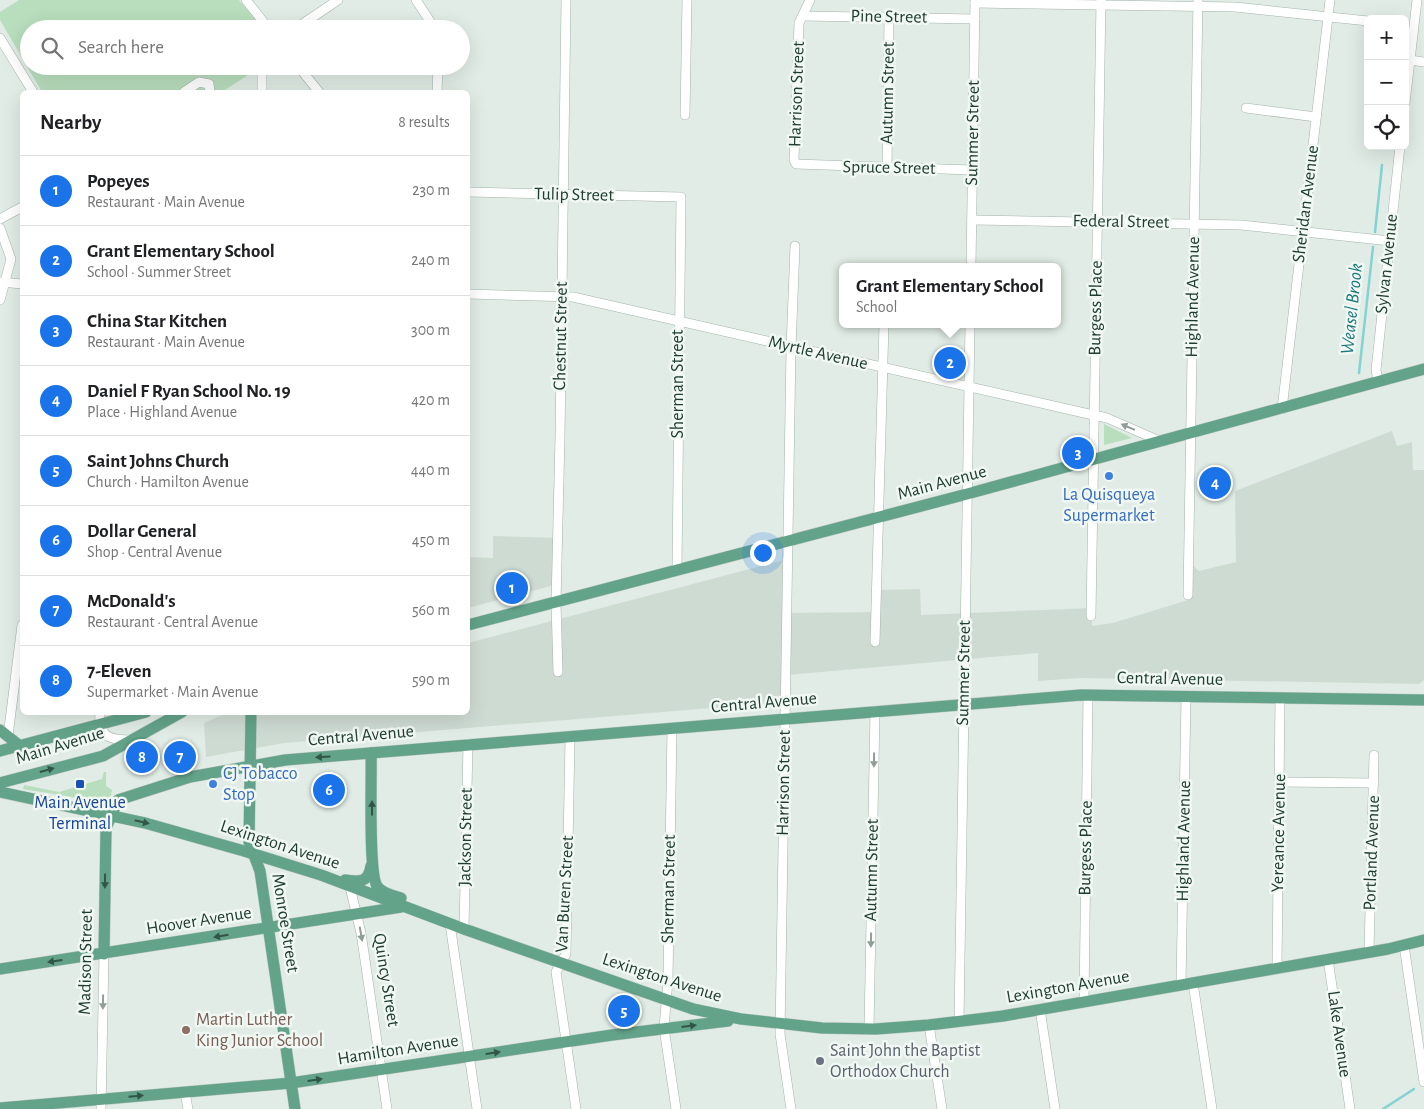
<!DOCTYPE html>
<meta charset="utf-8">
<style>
:root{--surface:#fff;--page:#f2f2f2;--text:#202124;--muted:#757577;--line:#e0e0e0;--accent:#1a73e8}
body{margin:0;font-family:"Alegreya Sans",sans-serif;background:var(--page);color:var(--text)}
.controls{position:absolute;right:15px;top:15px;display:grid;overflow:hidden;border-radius:8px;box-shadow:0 5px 20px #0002}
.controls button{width:45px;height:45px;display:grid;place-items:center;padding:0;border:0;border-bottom:1px solid var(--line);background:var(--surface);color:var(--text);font:25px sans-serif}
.you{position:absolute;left:762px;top:552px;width:18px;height:18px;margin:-12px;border:4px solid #fff;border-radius:50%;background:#1a73e8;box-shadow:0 0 0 8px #1a73e833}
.badge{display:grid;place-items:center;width:32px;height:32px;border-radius:50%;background:var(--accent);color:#fff;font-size:16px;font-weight:700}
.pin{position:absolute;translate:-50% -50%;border:2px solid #fff;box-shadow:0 1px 5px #0006}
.popup{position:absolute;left:839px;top:263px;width:222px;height:65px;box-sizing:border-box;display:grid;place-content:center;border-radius:8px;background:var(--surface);filter:drop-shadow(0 1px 4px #0005);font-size:16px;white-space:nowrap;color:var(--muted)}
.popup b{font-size:19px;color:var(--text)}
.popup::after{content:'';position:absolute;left:50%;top:100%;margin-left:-10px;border:10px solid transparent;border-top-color:var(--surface)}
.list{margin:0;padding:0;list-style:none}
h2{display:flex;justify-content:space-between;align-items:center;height:65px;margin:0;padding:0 20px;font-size:21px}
h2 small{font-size:16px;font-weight:400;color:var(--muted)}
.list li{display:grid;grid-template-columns:32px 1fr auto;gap:15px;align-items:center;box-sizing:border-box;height:70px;padding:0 20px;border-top:1px solid var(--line)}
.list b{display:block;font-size:19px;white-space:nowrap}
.list p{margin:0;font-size:16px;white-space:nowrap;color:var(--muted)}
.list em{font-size:16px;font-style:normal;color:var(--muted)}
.icon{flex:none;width:28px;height:28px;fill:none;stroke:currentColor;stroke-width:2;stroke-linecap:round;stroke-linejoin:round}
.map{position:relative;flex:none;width:1424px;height:1109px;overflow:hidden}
.search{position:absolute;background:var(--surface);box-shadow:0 5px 20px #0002;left:20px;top:20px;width:450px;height:55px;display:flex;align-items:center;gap:12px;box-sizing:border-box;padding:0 18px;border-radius:28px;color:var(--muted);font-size:19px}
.panel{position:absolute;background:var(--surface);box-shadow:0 5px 20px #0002;left:20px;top:90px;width:450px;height:625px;border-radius:8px}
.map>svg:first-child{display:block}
</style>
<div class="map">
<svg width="1424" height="1109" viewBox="0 0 1424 1109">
<rect width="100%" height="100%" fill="#e0ece5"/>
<g fill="#cedbd3">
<path d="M1392 431 1397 446 1412 442 1413 470H1424V680L1419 684 1080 678 1038 681V653L787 675 786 702 284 743 206 757 204 723 229 712H468V643L788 559 787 613 875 612 876 590 920 589 921 615 1092 608V626L1113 623 1188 600 1189 562 1199 571 1236 562 1235 491Z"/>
<path d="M493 536 559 538 558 584 468 608V557L493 558Z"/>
</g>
<g fill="#b8debd">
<path d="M19 0H239L256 21V29H29V66L260 67 222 92H42L0 20V12Z"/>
<path d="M1104 424 1132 438 1104 445Z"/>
<path d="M104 772H106V786L112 790 109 803 23 789 24 785 59 792 102 779Z"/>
</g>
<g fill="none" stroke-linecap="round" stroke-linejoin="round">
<g stroke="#85d2d3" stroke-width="2.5">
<path d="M1375 232 1382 165"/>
<path d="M1359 373 1373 247"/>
<path d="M1383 1109 1414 1089"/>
</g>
<g stroke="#a3b4ab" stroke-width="10">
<g id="minor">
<path d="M246 0 269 29"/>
<path d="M416 0 435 29"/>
<path d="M810 0 799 23 794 160 796 164 972 170"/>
<path d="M975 3 1235 7 1368 21"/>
<path d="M803 16 975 19"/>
<path d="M295 29 338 0"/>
<path d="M0 38 33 92"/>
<path d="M1410 60 1424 62"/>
<path d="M298 66 319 92"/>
<path d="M184 92 199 82 209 84 210 92"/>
<path d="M262 92V66"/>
<path d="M437 92 438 66"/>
<path d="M1405 103 1417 0"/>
<path d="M1246 108 1316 117"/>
<path d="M685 115 687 0"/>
<path d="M887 168 889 18"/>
<path d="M468 192 681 197 677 571"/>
<path d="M0 219 22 207"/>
<path d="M972 220 1241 225 1390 241"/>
<path d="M0 228 11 259 0 300"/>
<path d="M971 267 975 0"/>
<path d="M0 282 22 284"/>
<path d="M468 294 573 297 1080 412 1107 418 1162 442"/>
<path d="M1378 381 1376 370 1400 146"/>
<path d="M1282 409 1330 0"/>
<path d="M1188 595 1198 0"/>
<path d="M1091 616 1101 0"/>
<path d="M875 642 884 324"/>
<path d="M558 672 556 603 560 437 566 0"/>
<path d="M100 712C98 737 109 740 131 740"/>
<path d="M672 728 668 980 664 1028 676 1109"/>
<path d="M8 736 22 625"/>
<path d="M570 737 566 954 556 972 576 1109"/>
<path d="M1279 782 1374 783"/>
<path d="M350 887 361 933 387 1109"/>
<path d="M450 924 477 1109"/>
<path d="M464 929 468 744"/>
<path d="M1404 945 1424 1082"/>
<path d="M1369 951 1374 755"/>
<path d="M1328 959 1350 1109"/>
<path d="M1277 968 1280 698"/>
<path d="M1193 983 1212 1109"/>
<path d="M1181 985 1186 696"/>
<path d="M1084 1002 1088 695"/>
<path d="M1040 1009 1055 1109"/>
<path d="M959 1022 970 324"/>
<path d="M929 1025 942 1109"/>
<path d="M869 1029 875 711"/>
<path d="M185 1092 188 1109"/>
<path d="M101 1109 104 954"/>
<path d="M791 1109 780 1034 791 348 795 246"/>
</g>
</g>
<g stroke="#c1c9c5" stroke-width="12">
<g id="major">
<path d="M468 625 967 494 1424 369"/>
<path d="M251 712 249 842 260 871 295 1109"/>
<path d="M0 730 20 746"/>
<path d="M0 751 146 712"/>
<path d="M371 753C372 776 368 872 377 886 381 893 394 896 401 898"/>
<path d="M0 783 103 756 182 712"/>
<path d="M0 792 145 823 244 851 321 875 464 929 693 1009 741 1019 822 1028 876 1029 929 1025 1003 1016 1388 949 1424 940"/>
<path d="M345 880C360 882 368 883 371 866"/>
<path d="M104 954 106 828 118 800 190 777 285 760 1081 695 1424 700"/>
<path d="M0 969 401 907"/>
<path d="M0 1108 291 1083 612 1035 728 1021"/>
</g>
</g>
<use href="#minor" stroke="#fff" stroke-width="9"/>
<use href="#major" stroke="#63a389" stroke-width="11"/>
</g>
<defs><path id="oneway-solid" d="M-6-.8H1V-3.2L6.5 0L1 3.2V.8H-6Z" transform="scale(1.25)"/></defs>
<g fill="#909e98">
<use href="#oneway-solid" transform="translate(1128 427) rotate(-157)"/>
<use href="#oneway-solid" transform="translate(874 760) rotate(91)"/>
<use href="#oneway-solid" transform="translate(361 934) rotate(80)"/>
<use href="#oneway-solid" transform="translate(871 940) rotate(91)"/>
<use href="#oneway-solid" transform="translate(103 1002) rotate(91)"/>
</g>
<g fill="#315647">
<use href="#oneway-solid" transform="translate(323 757) rotate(176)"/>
<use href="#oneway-solid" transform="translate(47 770) rotate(-15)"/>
<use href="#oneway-solid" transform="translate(372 808) rotate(-90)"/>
<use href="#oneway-solid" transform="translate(142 822) rotate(13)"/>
<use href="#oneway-solid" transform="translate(105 881) rotate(91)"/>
<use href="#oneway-solid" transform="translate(221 936) rotate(171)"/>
<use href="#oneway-solid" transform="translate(55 961) rotate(172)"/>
<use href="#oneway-solid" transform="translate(689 1026) rotate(-7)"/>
<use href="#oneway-solid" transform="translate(493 1053) rotate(-8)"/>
<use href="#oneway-solid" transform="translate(315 1080) rotate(-8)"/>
<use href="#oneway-solid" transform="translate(136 1096) rotate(-5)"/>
</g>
<g fill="#3f7fe0" stroke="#f1f8f3" stroke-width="2">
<circle cx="1109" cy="476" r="5"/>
<circle cx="213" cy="784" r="5"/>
</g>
<rect fill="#1a4fb4" stroke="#f1f8f3" stroke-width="2" x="75" y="779" width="10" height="10" rx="2.5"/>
<circle fill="#8d6e63" stroke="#f1f8f3" stroke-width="2" cx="186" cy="1030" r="5"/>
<circle fill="#6b7280" stroke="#f1f8f3" stroke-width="2" cx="820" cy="1061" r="5"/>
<g text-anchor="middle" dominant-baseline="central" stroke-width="5" stroke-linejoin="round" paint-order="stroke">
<g font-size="18" fill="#203d31" stroke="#f1f8f3">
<text transform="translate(889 17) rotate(1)">Pine Street</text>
<text transform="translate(888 93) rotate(-89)">Autumn Street</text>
<text transform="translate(797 94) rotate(-88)">Harrison Street</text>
<text transform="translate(973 133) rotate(-89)">Summer Street</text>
<text transform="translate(889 168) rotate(1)">Spruce Street</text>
<text transform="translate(574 195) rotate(1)">Tulip Street</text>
<text transform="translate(1306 204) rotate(-83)">Sheridan Avenue</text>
<text transform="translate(1121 222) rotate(1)">Federal Street</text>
<text transform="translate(1387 264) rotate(-84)">Sylvan Avenue</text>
<text transform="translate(1193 297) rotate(-89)">Highland Avenue</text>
<text transform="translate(1096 308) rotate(-89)">Burgess Place</text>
<text transform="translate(561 336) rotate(-89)">Chestnut Street</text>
<text transform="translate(818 353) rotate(13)">Myrtle Avenue</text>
<text transform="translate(678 384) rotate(-90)">Sherman Street</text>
<text transform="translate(942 483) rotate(-15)">Main Avenue</text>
<text transform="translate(964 673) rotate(-89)">Summer Street</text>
<text transform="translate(1170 679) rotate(1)">Central Avenue</text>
<text transform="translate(764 703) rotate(-5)">Central Avenue</text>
<text transform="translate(361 736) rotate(-5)">Central Avenue</text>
<text transform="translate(60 746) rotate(-17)">Main Avenue</text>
<text transform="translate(784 783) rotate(-89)">Harrison Street</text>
<text transform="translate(1279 833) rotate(-89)">Yereance Avenue</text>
<text transform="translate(466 837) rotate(-89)">Jackson Street</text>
<text transform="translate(1184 841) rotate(-89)">Highland Avenue</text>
<text transform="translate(280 845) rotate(18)">Lexington Avenue</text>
<text transform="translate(1086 848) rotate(-89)">Burgess Place</text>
<text transform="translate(1372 853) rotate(-88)">Portland Avenue</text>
<text transform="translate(872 870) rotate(-89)">Autumn Street</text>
<text transform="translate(669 889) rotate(-89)">Sherman Street</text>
<text transform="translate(565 894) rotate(-87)">Van Buren Street</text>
<text transform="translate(199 921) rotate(-9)">Hoover Avenue</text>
<text transform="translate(285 923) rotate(81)">Monroe Street</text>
<text transform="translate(86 962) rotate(-89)">Madison Street</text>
<text transform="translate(662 978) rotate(18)">Lexington Avenue</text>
<text transform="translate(386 980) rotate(81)">Quincy Street</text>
<text transform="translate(1068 987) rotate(-10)">Lexington Avenue</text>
<text transform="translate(1339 1034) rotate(82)">Lake Avenue</text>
<text transform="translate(398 1050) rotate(-9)">Hamilton Avenue</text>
</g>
<g font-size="18" fill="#366cbe" stroke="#f1f8f3">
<text x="1109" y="495">La Quisqueya<tspan x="1109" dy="21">Supermarket</tspan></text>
<text x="223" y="774" text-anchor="start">CJ Tobacco<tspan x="223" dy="21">Stop</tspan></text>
</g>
<g font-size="18" fill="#164399" stroke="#f1f8f3">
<text x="80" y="803">Main Avenue<tspan x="80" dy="21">Terminal</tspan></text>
</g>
<g font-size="18" fill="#785e54" stroke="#f1f8f3" text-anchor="start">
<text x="196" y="1020">Martin Luther<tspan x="196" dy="21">King Junior School</tspan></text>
</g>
<g font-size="18" fill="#5b616d" stroke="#f1f8f3" text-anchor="start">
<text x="830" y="1051">Saint John the Baptist<tspan x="830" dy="21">Orthodox Church</tspan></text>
</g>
<g font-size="19" font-style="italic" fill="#18787b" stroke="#f1f8f3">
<text transform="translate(1352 309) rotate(-84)">Weasel Brook</text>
</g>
</g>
</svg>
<div class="controls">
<button>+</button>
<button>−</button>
<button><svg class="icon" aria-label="locate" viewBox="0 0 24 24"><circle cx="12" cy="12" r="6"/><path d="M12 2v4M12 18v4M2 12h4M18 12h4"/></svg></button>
</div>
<div class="you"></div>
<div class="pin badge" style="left:512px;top:588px">1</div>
<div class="pin badge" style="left:950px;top:363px">2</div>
<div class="popup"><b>Grant Elementary School</b>School</div>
<div class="pin badge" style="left:1078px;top:453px">3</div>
<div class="pin badge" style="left:1215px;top:483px">4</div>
<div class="pin badge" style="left:624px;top:1011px">5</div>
<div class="pin badge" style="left:329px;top:790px">6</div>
<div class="pin badge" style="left:180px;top:757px">7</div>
<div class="pin badge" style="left:142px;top:757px">8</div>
<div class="search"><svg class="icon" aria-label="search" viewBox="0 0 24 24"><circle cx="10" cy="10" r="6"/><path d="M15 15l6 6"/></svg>Search here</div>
<section class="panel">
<h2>Nearby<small>8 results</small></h2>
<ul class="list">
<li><span class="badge">1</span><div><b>Popeyes</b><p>Restaurant · Main Avenue</p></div><em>230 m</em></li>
<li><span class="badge">2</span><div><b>Grant Elementary School</b><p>School · Summer Street</p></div><em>240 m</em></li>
<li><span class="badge">3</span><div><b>China Star Kitchen</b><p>Restaurant · Main Avenue</p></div><em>300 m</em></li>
<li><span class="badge">4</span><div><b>Daniel F Ryan School No. 19</b><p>Place · Highland Avenue</p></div><em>420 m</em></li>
<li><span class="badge">5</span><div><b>Saint Johns Church</b><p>Church · Hamilton Avenue</p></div><em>440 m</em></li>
<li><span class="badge">6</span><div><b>Dollar General</b><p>Shop · Central Avenue</p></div><em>450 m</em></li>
<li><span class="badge">7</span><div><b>McDonald's</b><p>Restaurant · Central Avenue</p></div><em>560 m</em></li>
<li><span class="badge">8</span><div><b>7-Eleven</b><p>Supermarket · Main Avenue</p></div><em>590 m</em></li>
</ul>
</section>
</div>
